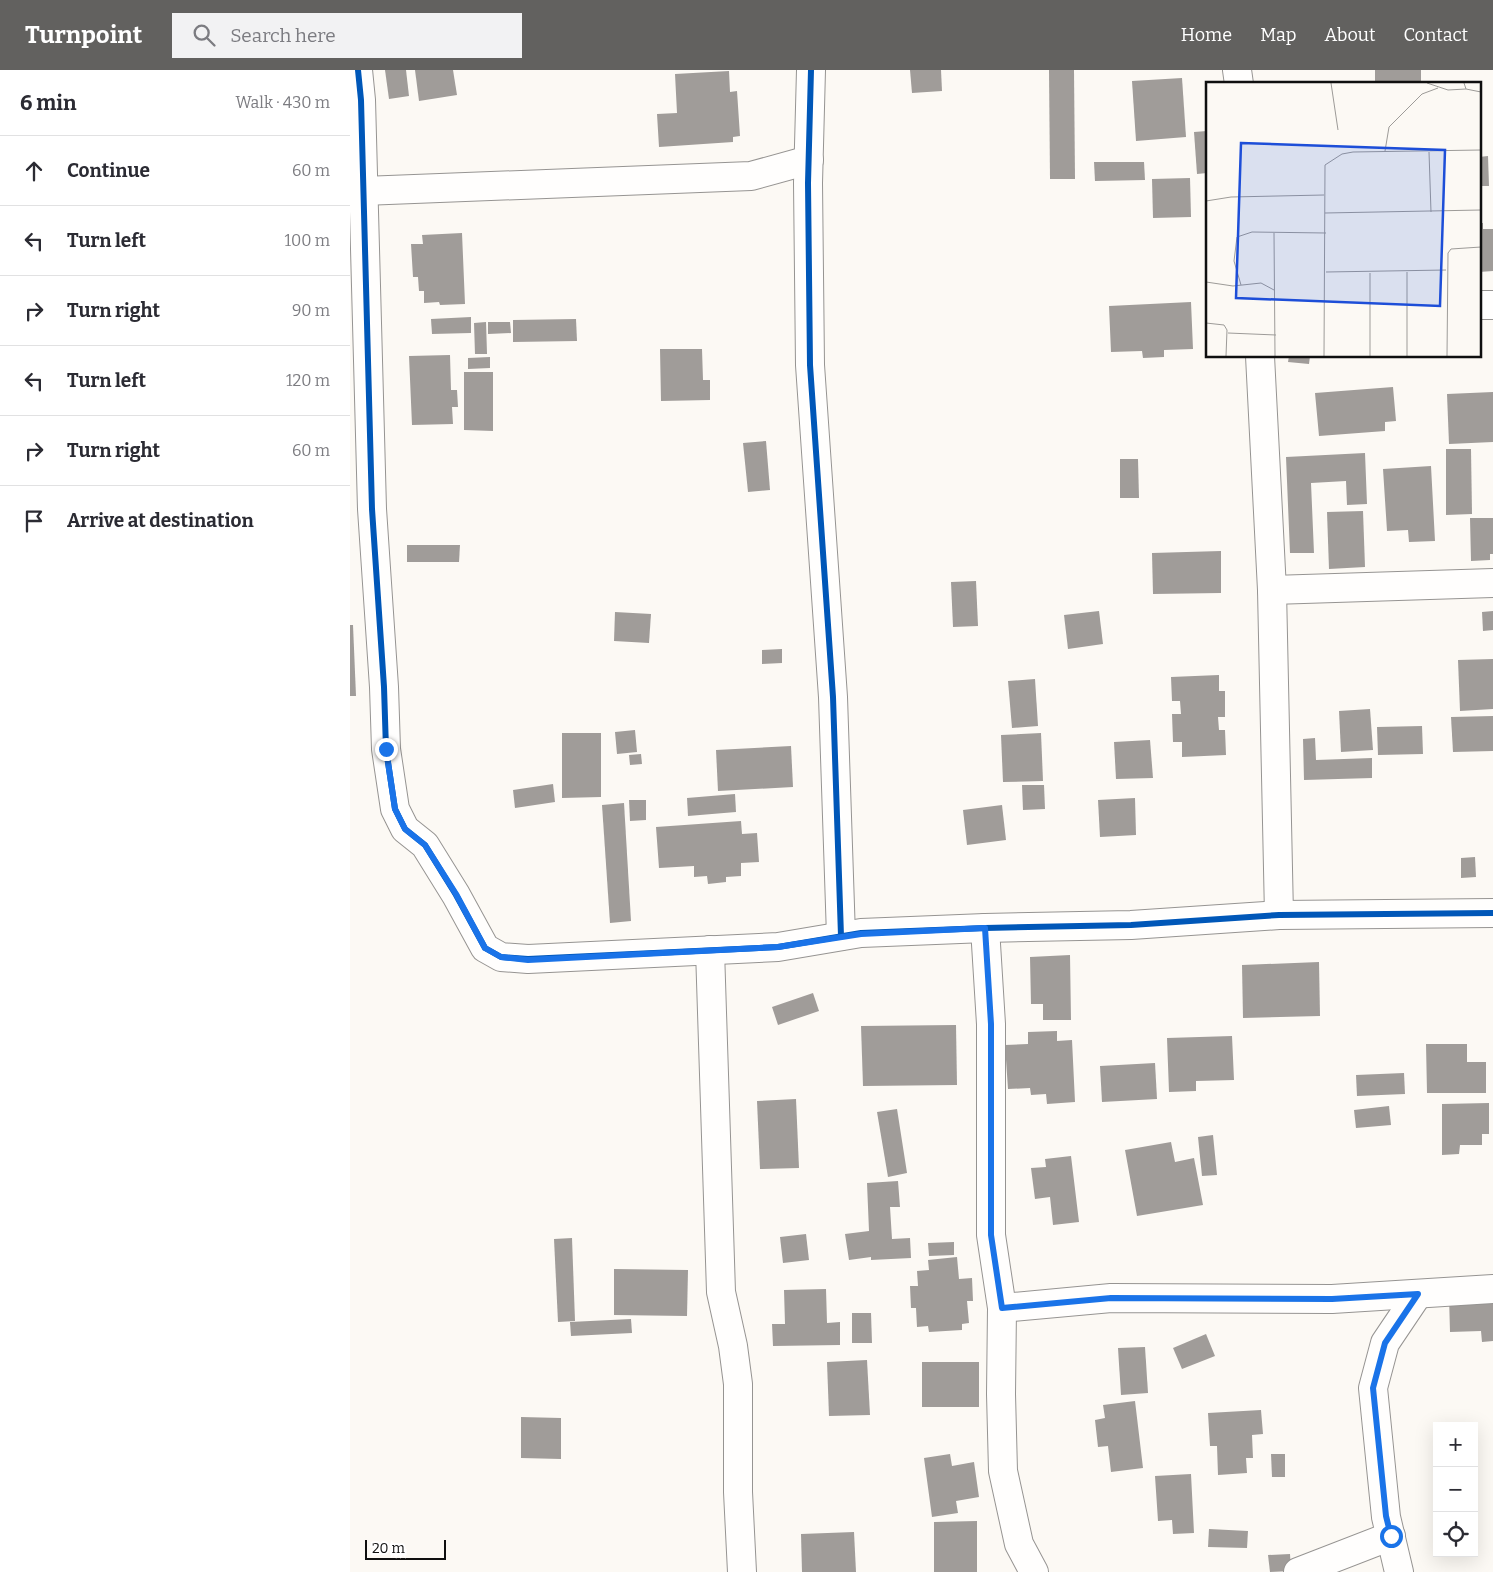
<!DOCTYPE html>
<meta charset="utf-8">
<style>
:root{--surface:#fff;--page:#f2f2f3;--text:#2b2b33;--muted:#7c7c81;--line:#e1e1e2;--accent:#62615f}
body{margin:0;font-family:Bitter,serif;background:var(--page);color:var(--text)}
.controls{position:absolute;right:15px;bottom:15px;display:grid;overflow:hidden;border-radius:0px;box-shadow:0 5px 20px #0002}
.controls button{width:45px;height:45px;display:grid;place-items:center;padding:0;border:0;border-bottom:1px solid var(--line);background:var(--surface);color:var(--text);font:25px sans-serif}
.scale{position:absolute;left:15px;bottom:12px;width:81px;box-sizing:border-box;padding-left:5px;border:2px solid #0f0f0f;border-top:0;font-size:14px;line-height:18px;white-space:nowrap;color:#0f0f0f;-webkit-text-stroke:4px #fff;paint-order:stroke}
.stop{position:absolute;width:15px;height:15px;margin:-11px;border:4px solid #1a73e8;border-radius:50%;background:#fff}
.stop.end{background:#1a73e8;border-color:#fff;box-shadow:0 1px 5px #0008}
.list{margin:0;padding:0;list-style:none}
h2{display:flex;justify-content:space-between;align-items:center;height:65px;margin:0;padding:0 20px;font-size:21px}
h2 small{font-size:16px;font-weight:400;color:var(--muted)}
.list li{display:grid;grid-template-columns:32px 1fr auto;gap:15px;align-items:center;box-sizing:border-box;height:70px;padding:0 20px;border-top:1px solid var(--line)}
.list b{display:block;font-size:19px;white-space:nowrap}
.list em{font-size:16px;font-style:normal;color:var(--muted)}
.icon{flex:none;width:28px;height:28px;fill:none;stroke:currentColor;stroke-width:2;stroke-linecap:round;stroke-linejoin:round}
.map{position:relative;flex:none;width:1143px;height:1502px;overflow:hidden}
header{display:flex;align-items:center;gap:30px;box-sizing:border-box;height:70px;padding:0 25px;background:var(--accent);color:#fff}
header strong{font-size:24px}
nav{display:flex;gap:28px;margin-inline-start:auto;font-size:18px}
.search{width:350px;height:45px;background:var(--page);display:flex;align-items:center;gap:12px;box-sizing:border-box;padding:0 18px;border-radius:0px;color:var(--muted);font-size:19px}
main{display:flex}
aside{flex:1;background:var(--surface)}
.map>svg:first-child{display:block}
</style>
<header>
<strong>Turnpoint</strong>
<div class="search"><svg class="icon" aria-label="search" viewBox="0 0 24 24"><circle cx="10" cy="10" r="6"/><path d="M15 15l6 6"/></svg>Search here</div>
<nav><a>Home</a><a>Map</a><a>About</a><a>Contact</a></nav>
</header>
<main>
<aside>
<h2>6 min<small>Walk · 430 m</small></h2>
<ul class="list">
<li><svg class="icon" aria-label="ahead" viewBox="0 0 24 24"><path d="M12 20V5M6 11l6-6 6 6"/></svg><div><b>Continue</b></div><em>60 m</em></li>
<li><svg class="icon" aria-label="left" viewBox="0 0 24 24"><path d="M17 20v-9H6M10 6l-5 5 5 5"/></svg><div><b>Turn left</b></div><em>100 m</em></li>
<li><svg class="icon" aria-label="right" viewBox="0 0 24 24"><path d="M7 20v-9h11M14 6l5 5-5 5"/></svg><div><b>Turn right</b></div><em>90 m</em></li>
<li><svg class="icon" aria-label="left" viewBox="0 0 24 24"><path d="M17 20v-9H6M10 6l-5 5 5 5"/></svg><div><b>Turn left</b></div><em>120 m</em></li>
<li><svg class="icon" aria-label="right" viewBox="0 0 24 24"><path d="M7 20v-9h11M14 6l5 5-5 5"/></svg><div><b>Turn right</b></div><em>60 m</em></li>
<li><svg class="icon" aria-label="arrive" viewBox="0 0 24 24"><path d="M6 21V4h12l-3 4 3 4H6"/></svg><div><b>Arrive at destination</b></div></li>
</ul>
</aside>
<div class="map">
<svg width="1143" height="1502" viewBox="0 0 1143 1502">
<rect width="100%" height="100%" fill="#fcf9f4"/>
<g fill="#a09c99">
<path d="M35 0H56L59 26 39 29Z"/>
<path d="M65 0H103L107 25 69 31Z"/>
<path d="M560 0H591L592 21 562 23Z"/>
<path d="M699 0H724L725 109H700Z"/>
<rect x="1025" y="0" width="46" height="14"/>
<path d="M379 1 380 22 387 21 390 66 383 67V72L309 77 307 44 327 43 325 4Z"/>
<path d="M832 8 836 67 786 71 782 11Z"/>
<path d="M857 61V103L847 104 844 62Z"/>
<path d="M1138 86 1139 116H1129V87Z"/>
<path d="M744 92H794L795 110 745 111Z"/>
<path d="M840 108 841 147 803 148 802 109Z"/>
<path d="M1129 153H1133V159H1143V201L1129 202Z"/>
<path d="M112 163 115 234 90 235 89 232 74 233V221H69L68 207H63L61 174H73L72 165Z"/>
<path d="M841 232 843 279 814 280V287L793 288 792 281 761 282 759 236Z"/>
<path d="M121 247V263L82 264 81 249Z"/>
<path d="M226 249 227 271 163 272V250Z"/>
<path d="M136 252 137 284H125L124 253Z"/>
<path d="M138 252H160L161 263 138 264Z"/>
<path d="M310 279H352L353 310H360V330L311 331Z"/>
<path d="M100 285 101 320H107L108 337H102L103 354 62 355 59 286Z"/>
<path d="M939 286H960L959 294 938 292Z"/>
<path d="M140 287V298L118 299V288Z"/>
<path d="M114 302H143V361L114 360Z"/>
<path d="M1043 317 1046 351 1035 352V361L969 366 965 323Z"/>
<path d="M1143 322V372L1099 374 1097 324Z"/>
<path d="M416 371 420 420 398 422 393 373Z"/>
<path d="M1096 379H1121L1122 444 1096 445Z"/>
<path d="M1015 383 1017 434 997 435 996 411 961 413 964 483H940L936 387Z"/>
<path d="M770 389H788L789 428H770Z"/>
<path d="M1081 396 1085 471 1059 472 1058 460 1037 461 1033 399Z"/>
<path d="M1013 441 1015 497 979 499 977 442Z"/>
<path d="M1120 448H1143V484H1140V490L1121 491Z"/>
<path d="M57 475H110L109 492H57Z"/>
<path d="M871 481V523L803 524 802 483Z"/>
<path d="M626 511 628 556 603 557 601 512Z"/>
<path d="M749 541 753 574 718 579 714 545Z"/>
<path d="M1143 541V560L1133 561 1132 542Z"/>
<path d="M265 542 301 544 299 573 264 571Z"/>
<path d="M0 555H3L6 626H0Z"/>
<path d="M432 579V593L412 594V580Z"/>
<path d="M1143 589V639L1110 641 1108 590Z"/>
<path d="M869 605V621H875V647H868L869 660H875L876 685 832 687V672H823L822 644H831L830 631H822L821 607Z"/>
<path d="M685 609 688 656 662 658 658 611Z"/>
<path d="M1020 639 1023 680 991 682 989 641Z"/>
<path d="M1143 646V681L1103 682 1101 647Z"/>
<path d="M1072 656 1073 684 1028 685 1027 657Z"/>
<path d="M285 660 287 682 267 684 265 662Z"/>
<path d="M212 663H251V727L212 728Z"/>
<path d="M691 663 693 711 653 712 651 665Z"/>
<path d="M965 668 966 690 1022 688V708L954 710 953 669Z"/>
<path d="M800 670 803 708 766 709 764 672Z"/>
<path d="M441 676 443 717 368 721 366 680Z"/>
<path d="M291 684 292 694 280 695 279 685Z"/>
<path d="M203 714 205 732 165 738 163 720Z"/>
<path d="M672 715H694L695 739 673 740Z"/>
<path d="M385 724 386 742 338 746 337 728Z"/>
<path d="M785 728 786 765 750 767 748 730Z"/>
<path d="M279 730H296V750L280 751Z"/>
<path d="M274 733 281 851 260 853 252 735Z"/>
<path d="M652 735 656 770 617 775 613 740Z"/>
<path d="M391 751 392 764 407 763 409 792 391 793V806L376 807V812L358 814 357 806 344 807V796L309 798 306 757Z"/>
<path d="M1125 787 1126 807 1111 808V788Z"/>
<path d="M720 885 721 950H693V934H681L680 887Z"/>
<path d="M969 892 970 946 893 948 892 895Z"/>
<path d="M463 923 469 941 428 955 422 937Z"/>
<path d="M606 955 607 1015 513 1016 511 956Z"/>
<path d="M707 961V971L722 970 725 1032 697 1034 696 1024 681 1025 680 1018 658 1019 655 975 678 974V962Z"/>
<path d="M882 966 884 1010 846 1011V1021L819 1022 817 968Z"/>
<path d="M1076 974H1117V992H1136V1023H1077Z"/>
<path d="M805 993 807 1029 752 1032 750 996Z"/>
<path d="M1054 1003 1055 1024 1007 1026 1006 1005Z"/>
<path d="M446 1029 449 1098 410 1099 407 1031Z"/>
<path d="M1139 1033V1064H1132V1075H1110L1109 1084 1092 1085V1034Z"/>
<path d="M1039 1036 1041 1055 1006 1058 1004 1040Z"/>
<path d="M547 1039 557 1103 538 1107 527 1042Z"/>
<path d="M863 1065 867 1105 852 1106 848 1067Z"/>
<path d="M821 1072 825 1092 844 1088 853 1135 787 1146 775 1080Z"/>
<path d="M721 1086 729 1152 703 1155 700 1127 685 1129 681 1098 696 1097 695 1089Z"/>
<path d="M548 1111 550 1137H540L542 1169 560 1168 561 1188 521 1190V1187L499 1190 495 1164 519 1161 517 1113Z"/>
<path d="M456 1164 459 1190 433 1193 430 1167Z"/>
<path d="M222 1168 225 1251 208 1252 204 1169Z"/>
<path d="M604 1172V1185L579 1186 578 1173Z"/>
<path d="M607 1187 609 1209 622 1208 623 1231H617L619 1253 612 1254V1260L579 1262 578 1256 567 1257 566 1238H561L560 1216H568L567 1201 579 1200 578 1190Z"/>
<path d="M264 1199 338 1200 337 1246 264 1245Z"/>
<path d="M476 1219 477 1253 490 1252V1275L423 1276 422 1254H435L434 1220Z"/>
<path d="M1099 1226H1143V1271L1132 1272 1131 1261 1100 1262Z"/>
<path d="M502 1243H521L522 1273H502Z"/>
<path d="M281 1249 282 1263 221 1266 220 1252Z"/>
<path d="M856 1264 865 1286 832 1299 823 1278Z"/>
<path d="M795 1277 798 1323 771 1325 768 1278Z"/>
<path d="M517 1290 520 1345 479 1346 477 1292Z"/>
<rect x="572" y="1292" width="57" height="45"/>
<path d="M785 1331 793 1398 761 1402 758 1376 748 1377 745 1350 755 1348 753 1335Z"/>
<path d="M911 1340 913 1364 902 1365 903 1388H896L897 1403 868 1405 867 1376H860L858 1343Z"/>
<path d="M171 1347 211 1348V1389L171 1388Z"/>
<path d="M600 1384 602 1396 624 1392 629 1427 606 1431 608 1443 582 1447 574 1388Z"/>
<path d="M921 1384H935V1407H922Z"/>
<path d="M841 1404 844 1463 823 1464 822 1450 808 1451 805 1406Z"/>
<path d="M627 1451V1502H584V1452Z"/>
<path d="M859 1459 898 1461 897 1478 858 1477Z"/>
<path d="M504 1462 506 1502H452L451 1464Z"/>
<path d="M940 1484 941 1501 920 1502 918 1485Z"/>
</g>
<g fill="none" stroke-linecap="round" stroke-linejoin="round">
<g stroke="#969492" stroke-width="30">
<g id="minor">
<path d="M8 0 11 30 22 439 34 617 36 679 45 739 55 759 75 775 106 825 135 878 151 887 178 889 428 877 511 863 635 858 781 855 929 845 1143 843"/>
<path d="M461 0 458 113 460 295 483 627 491 866"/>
<path d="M887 0 889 14"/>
<path d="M13 121 401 106 459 90"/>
<path d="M1129 235H1143"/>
<path d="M910 286 922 520 929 845"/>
<path d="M922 520 1143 513"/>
<path d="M635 858 641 954V1165L652 1238 651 1324 653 1401 669 1474 684 1502"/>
<path d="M360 880 371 1222 383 1276 388 1314V1422L392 1502"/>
<path d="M652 1238 761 1228 982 1229 1143 1219"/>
<path d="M948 1502 1041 1466"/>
<path d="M1049 1502 1036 1447 1023 1318 1035 1273 1068 1224"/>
</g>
</g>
<use href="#minor" stroke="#fffefd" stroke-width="28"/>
<g stroke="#fff" stroke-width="9">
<g id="cycleway">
<path d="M8 0 11 30 22 439 34 617 36 679 45 739 55 759 75 775 106 825 135 878 151 887 178 889 428 877 511 863 635 858 781 855 929 845 1143 843"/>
<path d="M461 0 458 113 460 295 483 627 491 866"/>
</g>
</g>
<use href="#cycleway" stroke="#0057b8" stroke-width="6"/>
</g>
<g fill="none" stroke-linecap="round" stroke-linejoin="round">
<path stroke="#1a73e8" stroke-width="6" d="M36 679 45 739 55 759 75 775 106 824 135 878 151 887 178 890 428 877 511 864 635 858 641 954V1165L652 1238 761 1228 982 1229 1068 1224 1035 1273 1023 1318 1036 1446 1041 1466"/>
</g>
<g transform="translate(856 12)">
<rect width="275" height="275" fill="#fcf9f4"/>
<path fill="none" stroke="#9d9b98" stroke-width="1" d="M125 1 132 48M221 1 242 8 260 7M258 1 260 7 275 10M179 69 183 45 216 12 232 6M223 70 225 130M0 119 25 115 118 113M119 131 275 128M68 151 69 274M120 190 240 188M201 190V274M0 200 27 204 55 201 68 208M35 203 28 179 31 155 46 150 120 151M0 241 18 243 21 248 20 274M22 251 70 253M118 274 119 83 136 72 147 70 275 68M164 274V191M241 274 242 171 245 167 275 165"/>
<path fill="#1d4ed8" fill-opacity="0.15" stroke="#1d4ed8" stroke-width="2.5" d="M35 61 239 68 234 224 30 216Z"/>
<rect width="275" height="275" fill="none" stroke="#0f0f0f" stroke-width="2.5"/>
</g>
</svg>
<div class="controls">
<button>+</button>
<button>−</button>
<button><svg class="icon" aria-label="locate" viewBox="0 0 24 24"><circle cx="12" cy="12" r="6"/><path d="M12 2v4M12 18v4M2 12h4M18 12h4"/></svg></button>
</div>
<div class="scale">20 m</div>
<div class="stop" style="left:1041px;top:1466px"></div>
<div class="stop end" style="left:36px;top:679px"></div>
</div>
</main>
